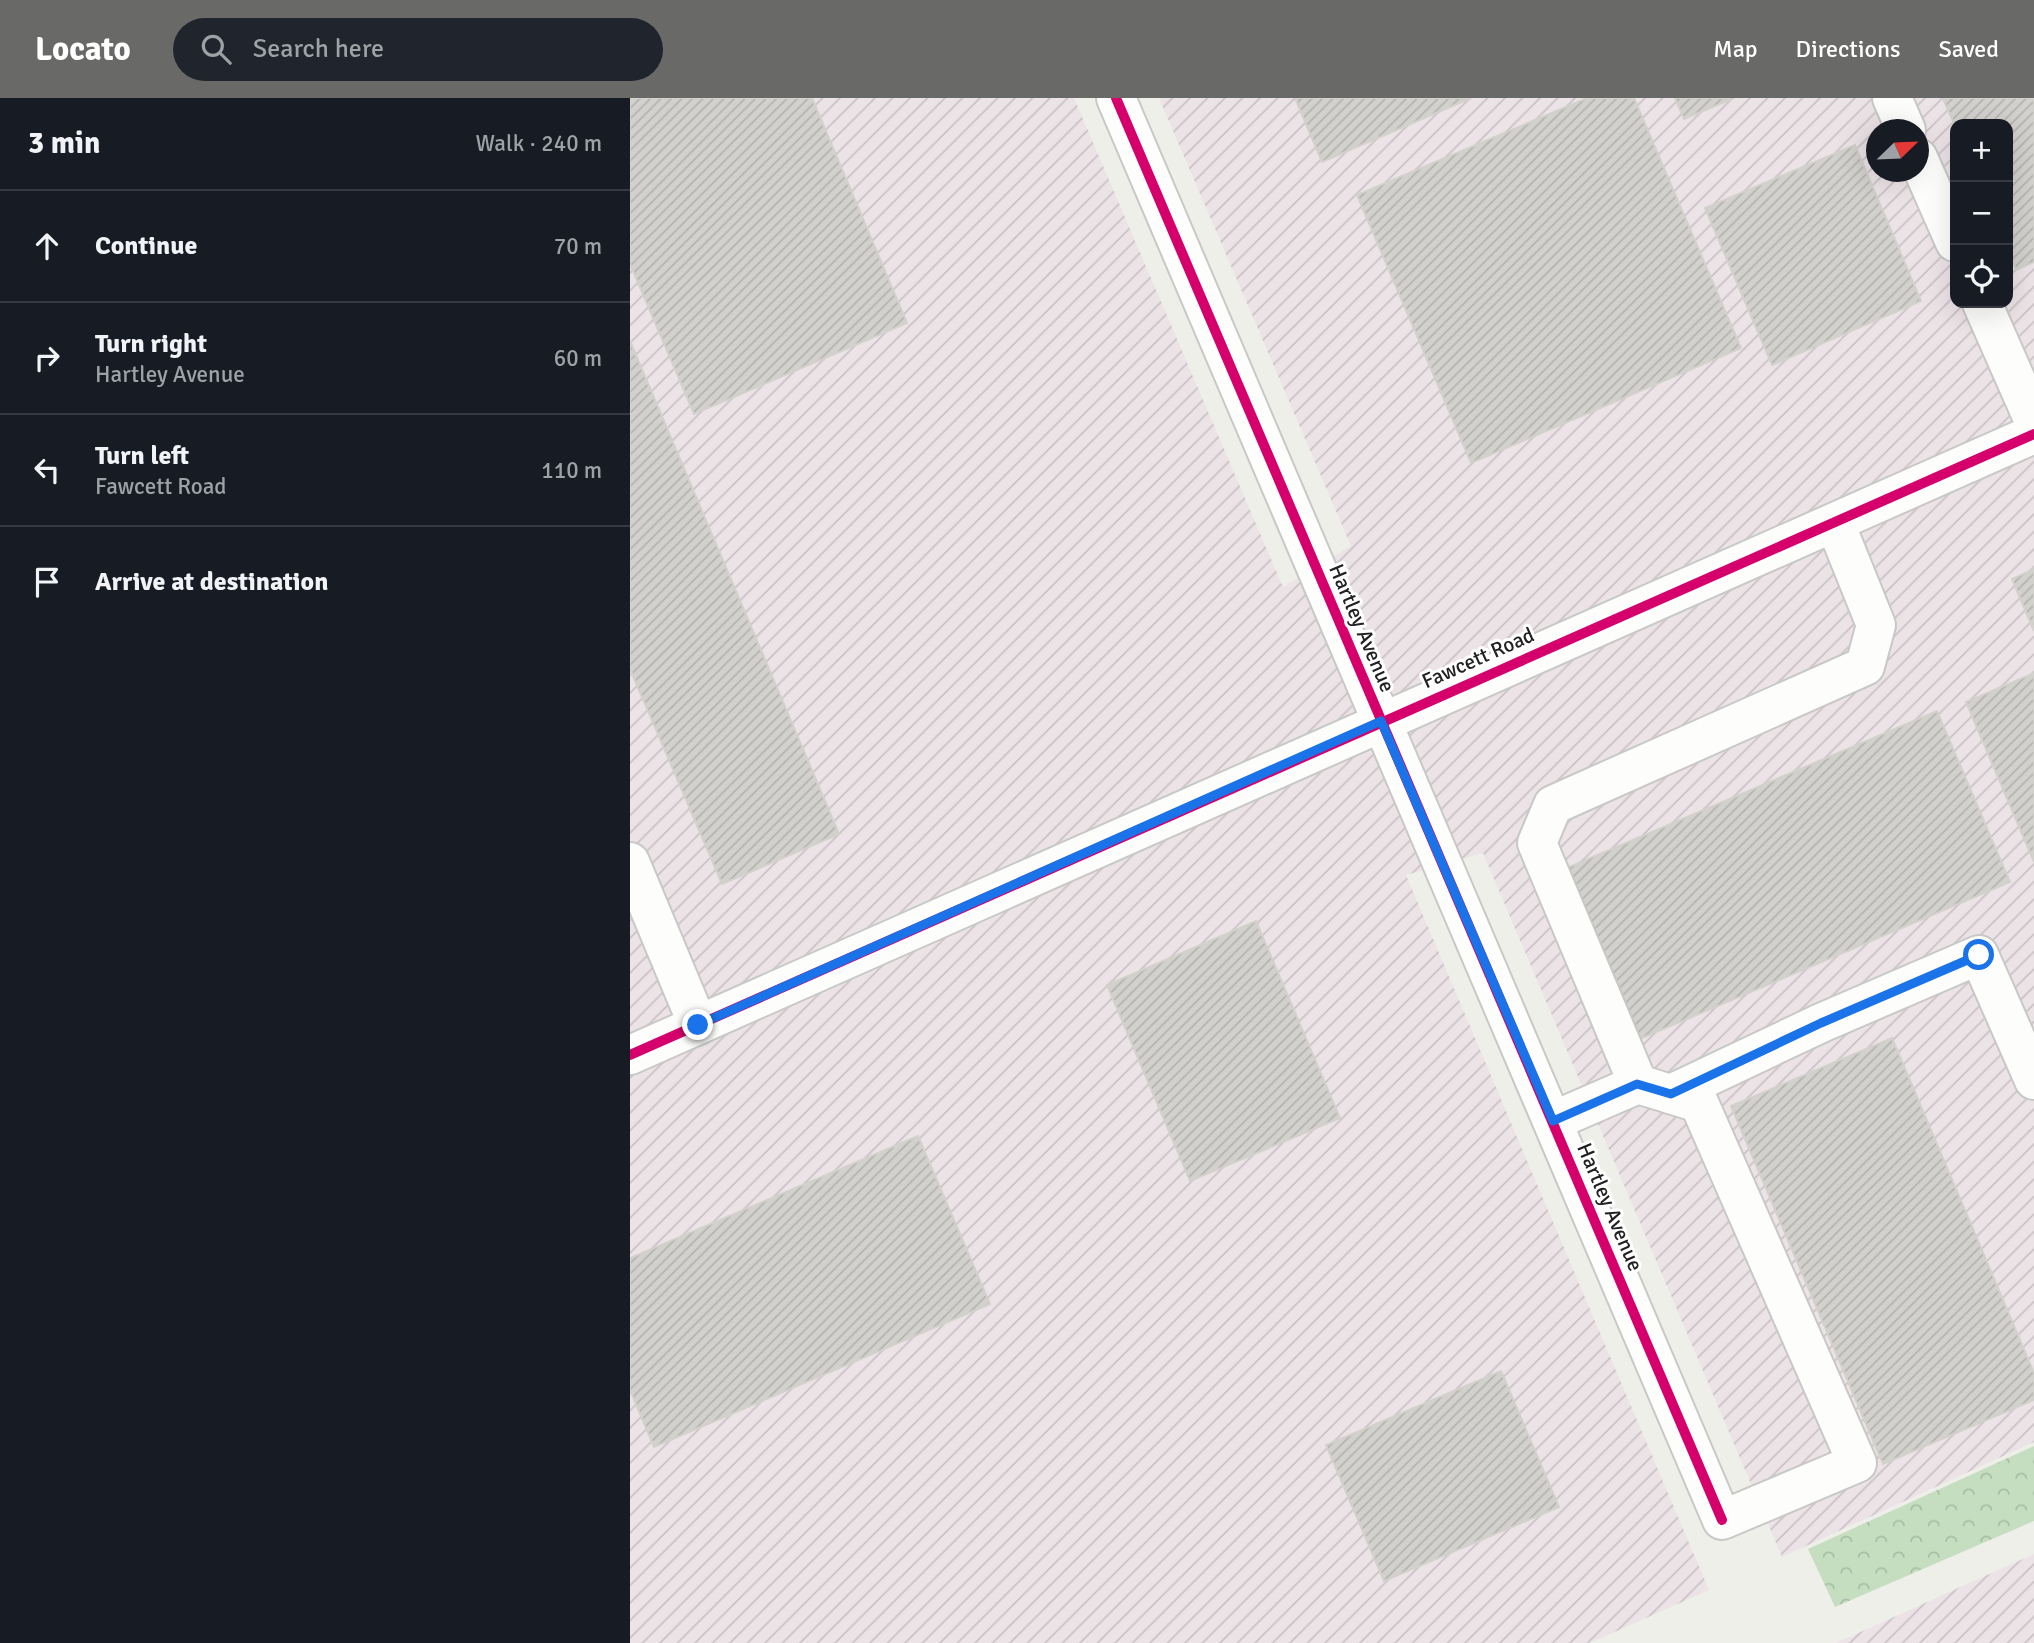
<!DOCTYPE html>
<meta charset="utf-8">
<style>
:root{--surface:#171b24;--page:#20242c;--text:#f1f3f6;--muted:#9ea1a6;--line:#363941;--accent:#696967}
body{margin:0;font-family:Signika,sans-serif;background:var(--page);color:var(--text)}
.controls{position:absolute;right:21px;top:21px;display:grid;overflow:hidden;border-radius:14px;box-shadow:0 7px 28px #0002}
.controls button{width:63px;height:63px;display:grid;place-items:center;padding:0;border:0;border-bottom:2px solid var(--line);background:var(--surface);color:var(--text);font:35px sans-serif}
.compass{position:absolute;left:1236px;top:21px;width:63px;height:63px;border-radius:50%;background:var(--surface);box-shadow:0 7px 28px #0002;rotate:67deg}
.stop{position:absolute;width:21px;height:21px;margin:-16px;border:5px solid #1a73e8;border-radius:50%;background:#fff}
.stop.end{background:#1a73e8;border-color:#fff;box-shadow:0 2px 7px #0008}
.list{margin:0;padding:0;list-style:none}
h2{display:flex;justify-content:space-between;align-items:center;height:91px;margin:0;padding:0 28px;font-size:30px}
h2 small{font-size:23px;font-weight:400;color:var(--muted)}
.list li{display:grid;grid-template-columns:46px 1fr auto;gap:21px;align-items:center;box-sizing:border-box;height:112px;padding:0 28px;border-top:2px solid var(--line)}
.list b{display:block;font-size:26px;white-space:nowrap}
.list p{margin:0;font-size:23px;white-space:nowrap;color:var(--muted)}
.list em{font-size:23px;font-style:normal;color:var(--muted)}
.icon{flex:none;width:38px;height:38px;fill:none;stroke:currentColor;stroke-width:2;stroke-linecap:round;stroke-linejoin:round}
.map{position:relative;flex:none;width:1404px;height:1545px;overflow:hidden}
header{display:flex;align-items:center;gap:42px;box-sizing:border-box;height:98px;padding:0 35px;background:var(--accent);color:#fff}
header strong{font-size:33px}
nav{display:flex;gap:38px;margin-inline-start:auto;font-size:24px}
.search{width:490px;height:63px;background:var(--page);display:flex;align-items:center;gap:18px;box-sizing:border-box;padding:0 24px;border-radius:38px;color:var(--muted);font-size:26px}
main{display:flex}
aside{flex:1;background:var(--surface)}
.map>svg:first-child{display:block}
</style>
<header>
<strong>Locato</strong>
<div class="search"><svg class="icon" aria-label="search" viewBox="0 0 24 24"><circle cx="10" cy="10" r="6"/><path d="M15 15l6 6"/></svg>Search here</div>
<nav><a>Map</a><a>Directions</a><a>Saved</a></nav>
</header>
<main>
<aside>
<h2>3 min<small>Walk · 240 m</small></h2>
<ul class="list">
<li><svg class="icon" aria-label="ahead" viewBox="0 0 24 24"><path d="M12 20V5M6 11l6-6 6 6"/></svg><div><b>Continue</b></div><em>70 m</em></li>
<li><svg class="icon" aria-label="right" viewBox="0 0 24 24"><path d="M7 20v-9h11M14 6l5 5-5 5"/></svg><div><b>Turn right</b><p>Hartley Avenue</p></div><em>60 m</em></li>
<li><svg class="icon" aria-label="left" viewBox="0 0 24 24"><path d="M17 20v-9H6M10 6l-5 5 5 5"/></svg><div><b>Turn left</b><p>Fawcett Road</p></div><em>110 m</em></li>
<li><svg class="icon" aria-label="arrive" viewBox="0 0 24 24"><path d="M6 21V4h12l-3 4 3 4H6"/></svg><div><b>Arrive at destination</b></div></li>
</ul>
</aside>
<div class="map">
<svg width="1404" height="1545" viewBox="0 0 1404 1545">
<defs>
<pattern id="industrial-furrows" width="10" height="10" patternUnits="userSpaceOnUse" patternTransform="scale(1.75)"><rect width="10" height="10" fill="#ece3e7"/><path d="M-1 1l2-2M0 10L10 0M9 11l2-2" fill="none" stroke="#cac2c6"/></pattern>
<pattern id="forest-crowns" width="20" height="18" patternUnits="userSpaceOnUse" patternTransform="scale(1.75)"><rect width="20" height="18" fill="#c4debf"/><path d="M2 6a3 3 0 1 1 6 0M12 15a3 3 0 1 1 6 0" fill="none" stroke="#a8bea4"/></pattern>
<pattern id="building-hatch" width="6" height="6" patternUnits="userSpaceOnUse" patternTransform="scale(1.75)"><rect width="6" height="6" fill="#d2d1cd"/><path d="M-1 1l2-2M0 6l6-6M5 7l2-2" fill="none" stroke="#b4b3b0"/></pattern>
</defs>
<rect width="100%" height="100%" fill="#efefea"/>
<g fill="url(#industrial-furrows)" fill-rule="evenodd">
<path d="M0 0H444L653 489 721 448 529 0H1404V1344L1152 1459 853 755 776 777 1079 1492 960 1545H0ZM1325 26H1378V205H1325ZM1246 32H1288V74H1246Z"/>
<path d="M1404 1456V1545H1206Z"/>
</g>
<path fill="url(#forest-crowns)" d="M1404 1348V1423L1205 1509 1178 1451Z"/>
<g fill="url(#building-hatch)" stroke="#d2d1cb" stroke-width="2">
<path d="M0 0H182L277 225 64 316 0 166Z"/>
<path d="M665 0H841L692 64Z"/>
<path d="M957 0H1004L1111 250 841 365 727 97Z"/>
<path d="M1045 0H1104L1054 21Z"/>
<path d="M1315 0H1404V164L1386 172 1378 152V26H1325V28L1313 1Z"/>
<path d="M1225 47 1291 203 1142 267 1075 110Z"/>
<path d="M0 243 209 736 92 786 0 571Z"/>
<path d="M1404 471V533L1382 481Z"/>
<path d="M1404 575V764L1336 604Z"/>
<path d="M1307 613 1380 784 1005 943 932 772Z"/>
<path d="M626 823 710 1020 560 1083 477 887Z"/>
<path d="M1262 940 1404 1275V1302L1253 1366 1101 1008Z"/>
<path d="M288 1038 360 1206 24 1349 0 1292V1160Z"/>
<path d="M871 1273 929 1409 754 1483 696 1347Z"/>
</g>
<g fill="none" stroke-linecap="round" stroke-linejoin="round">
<g stroke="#c8c8c6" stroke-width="42">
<g id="minor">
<path d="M486 0 1092 1422 1227 1365 1069 1005 1008 986"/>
<path d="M1262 0 1276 32"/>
<path d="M1288 60 1325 144"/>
<path d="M1352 205 1404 323"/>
<path d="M0 764 68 927"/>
<path d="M0 957 1404 336"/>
<path d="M1041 996 1191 925 1349 857 1404 982"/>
<path d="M923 1023 1008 986 907 745 923 707 1235 568 1246 527 1205 425"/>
</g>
</g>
<use href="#minor" stroke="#fdfdfc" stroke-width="38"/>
<g stroke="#fff" stroke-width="15">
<g id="cycleway">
<path d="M486 0 1092 1422"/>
<path d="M0 957 1404 336"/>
</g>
</g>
<use href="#cycleway" stroke="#d6006c" stroke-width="10"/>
</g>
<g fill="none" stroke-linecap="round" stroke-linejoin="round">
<path stroke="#1a73e8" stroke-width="9" d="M68 927 751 623 923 1023 1007 986 1041 996 1191 925 1349 857"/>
</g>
<g text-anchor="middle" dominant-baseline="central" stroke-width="6" stroke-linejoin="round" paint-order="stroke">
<g font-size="21" fill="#212121" stroke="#fff">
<text transform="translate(732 530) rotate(67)">Hartley Avenue</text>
<text transform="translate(848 560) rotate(-24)">Fawcett Road</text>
<text transform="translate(980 1109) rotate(67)">Hartley Avenue</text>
</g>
</g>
</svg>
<div class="controls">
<button>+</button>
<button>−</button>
<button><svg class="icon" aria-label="locate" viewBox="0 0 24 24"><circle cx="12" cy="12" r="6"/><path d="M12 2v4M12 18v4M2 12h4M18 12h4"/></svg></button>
</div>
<svg class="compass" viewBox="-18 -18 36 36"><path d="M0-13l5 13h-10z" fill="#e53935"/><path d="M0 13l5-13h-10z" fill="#9ea1a6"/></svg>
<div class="stop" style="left:1349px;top:857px"></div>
<div class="stop end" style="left:68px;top:927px"></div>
</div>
</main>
